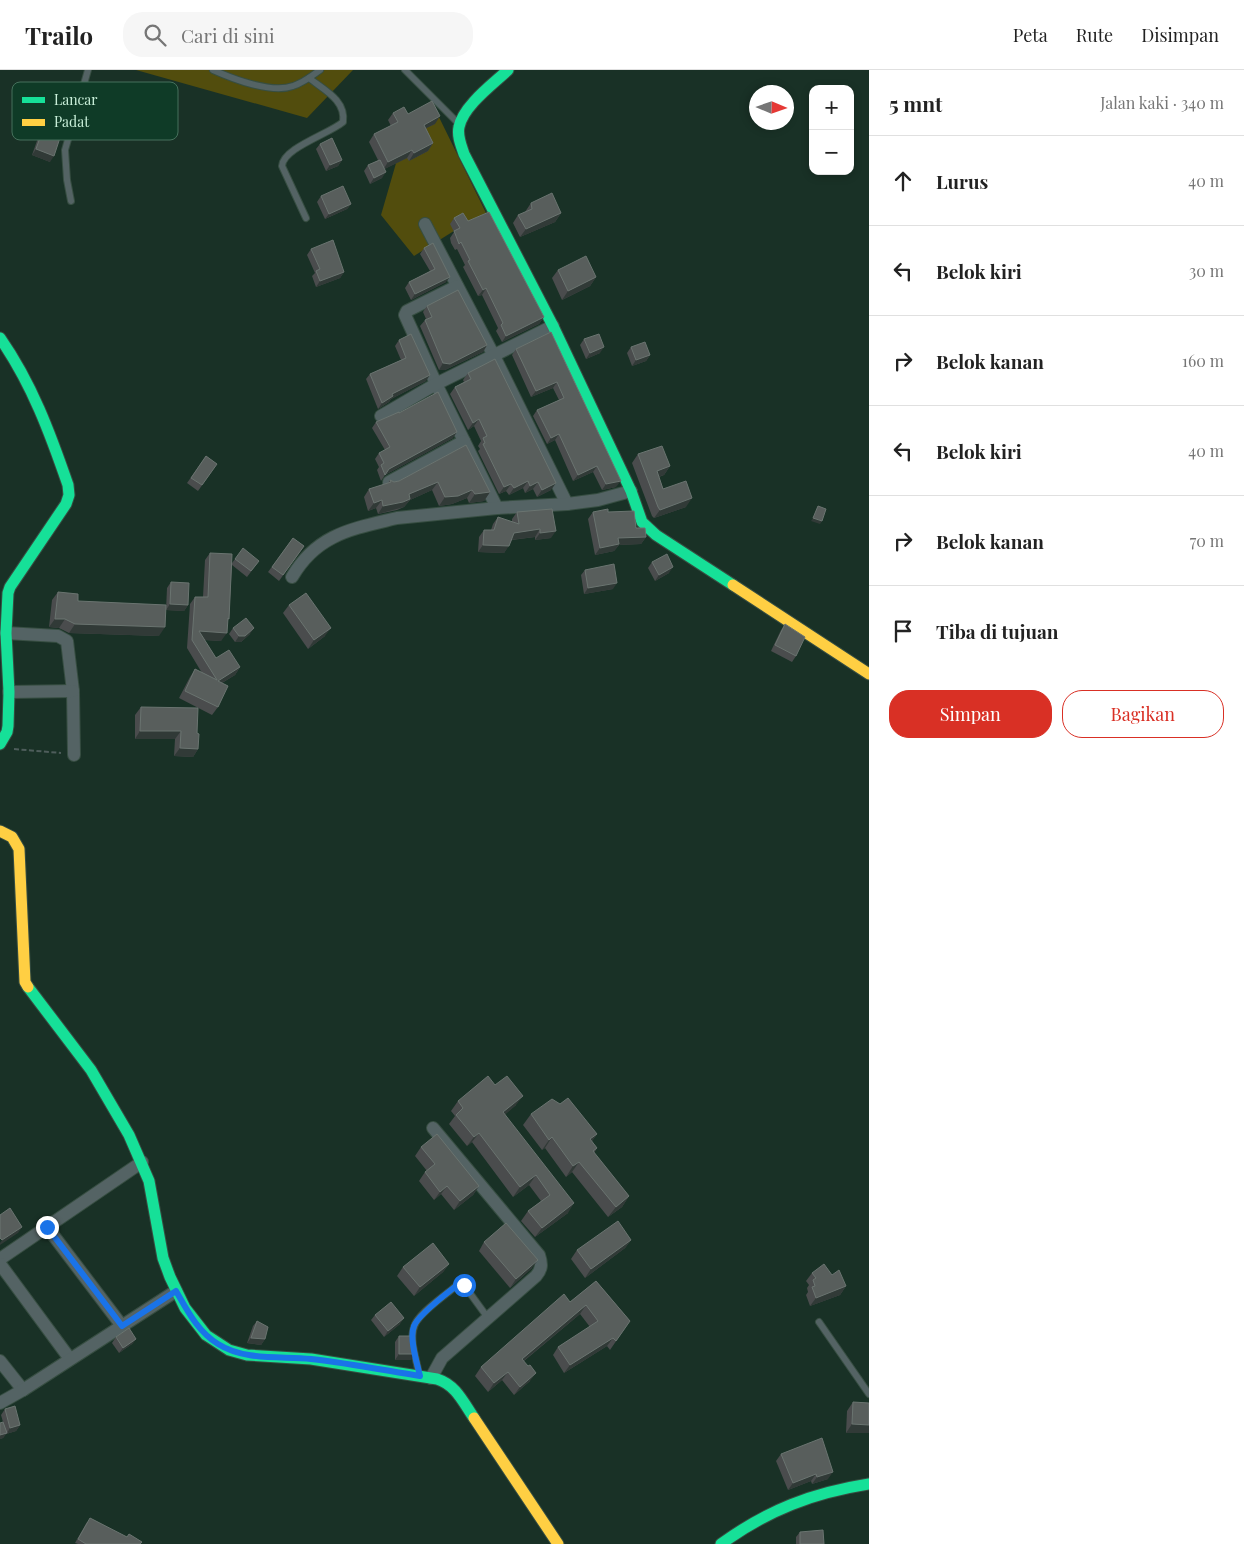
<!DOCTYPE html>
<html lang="id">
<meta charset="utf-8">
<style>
:root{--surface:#fff;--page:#f6f6f6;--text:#222;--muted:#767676;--line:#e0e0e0;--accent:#d93025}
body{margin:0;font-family:"Playfair Display",serif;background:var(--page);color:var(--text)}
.controls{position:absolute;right:15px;top:15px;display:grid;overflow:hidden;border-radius:10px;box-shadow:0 2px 8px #0003}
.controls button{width:45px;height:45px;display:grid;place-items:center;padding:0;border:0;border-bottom:1px solid var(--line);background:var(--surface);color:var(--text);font:25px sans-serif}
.compass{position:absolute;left:749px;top:15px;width:45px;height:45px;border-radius:50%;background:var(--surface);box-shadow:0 2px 8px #0003;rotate:92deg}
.stop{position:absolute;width:15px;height:15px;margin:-11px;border:4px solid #1a73e8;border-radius:50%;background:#fff}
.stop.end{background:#1a73e8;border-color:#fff;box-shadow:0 1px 5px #0008}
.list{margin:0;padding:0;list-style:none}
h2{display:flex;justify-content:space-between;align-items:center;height:65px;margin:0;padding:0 20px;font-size:21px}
h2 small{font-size:16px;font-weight:400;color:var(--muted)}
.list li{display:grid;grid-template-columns:32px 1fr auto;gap:15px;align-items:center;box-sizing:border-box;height:90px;padding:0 20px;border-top:1px solid var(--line)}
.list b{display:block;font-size:19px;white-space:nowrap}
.list em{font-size:16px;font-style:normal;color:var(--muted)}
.actions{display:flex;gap:10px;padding:15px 20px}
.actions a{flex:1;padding:11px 0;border:1px solid var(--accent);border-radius:20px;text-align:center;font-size:18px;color:var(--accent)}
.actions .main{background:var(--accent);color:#fff}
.icon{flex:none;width:28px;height:28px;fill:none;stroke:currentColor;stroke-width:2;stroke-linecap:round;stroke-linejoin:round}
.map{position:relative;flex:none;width:869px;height:1474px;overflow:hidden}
header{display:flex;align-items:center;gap:30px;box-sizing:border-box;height:70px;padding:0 25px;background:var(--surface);border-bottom:1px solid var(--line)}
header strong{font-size:24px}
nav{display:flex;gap:28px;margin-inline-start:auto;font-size:18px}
.search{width:350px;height:45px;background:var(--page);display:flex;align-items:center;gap:12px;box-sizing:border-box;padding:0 18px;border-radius:20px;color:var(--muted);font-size:19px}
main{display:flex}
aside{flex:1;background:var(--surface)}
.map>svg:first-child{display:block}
</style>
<header>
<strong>Trailo</strong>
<div class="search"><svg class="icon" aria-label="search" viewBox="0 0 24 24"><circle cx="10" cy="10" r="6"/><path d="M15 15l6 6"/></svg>Cari di sini</div>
<nav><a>Peta</a><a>Rute</a><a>Disimpan</a></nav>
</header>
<main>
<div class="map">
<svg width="869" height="1474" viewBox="0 0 869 1474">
<rect width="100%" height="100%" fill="#193126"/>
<g fill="#524d0d">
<path d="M136 0H353L307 48Z"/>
<path d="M436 41 486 143 465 154 414 186 381 145 401 76Z"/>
</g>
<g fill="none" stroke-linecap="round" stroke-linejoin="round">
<g stroke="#374e42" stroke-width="8">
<g id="lane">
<path d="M213 0C233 9 272 24 293 16 303 13 312 6 320 0"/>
<path d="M405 0 457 52"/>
<path d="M71 131 67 110 65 80 88 0"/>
<path d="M306 148 282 96C283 78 329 64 343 52 346 30 324 20 309 8"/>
<path d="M819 1252 869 1324"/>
<path d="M419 1304C417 1291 409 1270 414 1257 417 1244 446 1225 456 1216L458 1214 464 1215 488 1248"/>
</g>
</g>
<g stroke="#374e42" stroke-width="14">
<g id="street">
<path d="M425 154 494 286 567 434"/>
<path d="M457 216 407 241 405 245 438 318 497 438"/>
<path d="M381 346 436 314 553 256"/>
<path d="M389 412 464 371"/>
<path d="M292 507C317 464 352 459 397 448L497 438 567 434 598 430 631 421"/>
<path d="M6 563 58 566 67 571 73 621 74 685"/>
<path d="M9 622 73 621"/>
<path d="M47 1157 122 1256"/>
<path d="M0 1189 142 1092"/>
<path d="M0 1194 70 1289"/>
<path d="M0 1291 23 1320"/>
<path d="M431 1308 442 1288 536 1206C542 1199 542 1194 539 1185L433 1058"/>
<path d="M0 1333 23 1320 176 1221"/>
</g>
</g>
<g stroke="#374e42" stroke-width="13">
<g id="fast">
<path d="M508 0C493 14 463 36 459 57 457 66 461 75 464 84L553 256 631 421 642 452 656 465 733 515"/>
<path d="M0 268C32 314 50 363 68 415L69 425 66 434 10 517 8 523 6 563 9 622 8 656 7 662 0 674"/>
<path d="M28 917 91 1000 129 1065 149 1111 163 1188 170 1207 185 1238 206 1265 229 1280 247 1285 311 1289 437 1309C456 1315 463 1332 474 1348"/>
<path d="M721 1474C768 1440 812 1423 869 1414"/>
</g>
</g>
<g stroke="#374e42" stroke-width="13">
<g id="slow">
<path d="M733 515 869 604"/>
<path d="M0 761 12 767 19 779 25 912 28 917"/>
<path d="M474 1348 558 1474"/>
</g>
</g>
<path stroke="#4e5d5b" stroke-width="2" stroke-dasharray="5 2.5" stroke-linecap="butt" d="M14 679 61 683"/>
<use href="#lane" stroke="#546364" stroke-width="6"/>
<use href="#street" stroke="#546364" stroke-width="12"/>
<use href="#fast" stroke="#16e098" stroke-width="11"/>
<use href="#slow" stroke="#ffcf43" stroke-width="11"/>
</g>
<g fill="#4a4c4d">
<path d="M54 28 50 92 32 85 50 34Z"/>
<path d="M393 43 408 44 435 54 426 58 433 73 428 81 409 91 407 88 384 99 382 108 370 114 364 101 368 95 378 90 369 72 374 64 391 56 388 50Z"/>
<path d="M320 74 342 90 338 96 326 101 316 79Z"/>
<path d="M321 126 351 134 347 139 325 149 317 132Z"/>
<path d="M531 133 561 143 555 152 520 167 513 153 518 145 525 142Z"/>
<path d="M454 148 468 151 544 247 539 254 502 272 496 261 498 258 482 225 478 226 463 197 465 195 457 179 455 180 451 173 450 168 454 162 450 154Z"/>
<path d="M424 178 446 212 411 230 405 218 409 212 430 201 420 184Z"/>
<path d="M311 179 344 202 340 208 316 217 312 206 315 203 307 185Z"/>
<path d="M558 200 596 207 590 216 562 230 552 208Z"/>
<path d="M427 236 487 275 483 282 445 300H439L420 256 426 249 423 242Z"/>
<path d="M551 262 616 417 602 420 593 402 573 411 555 370 547 374 533 346 537 340 559 330 553 318 531 327 512 285 516 279Z"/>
<path d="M584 269 600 283 586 289 580 275Z"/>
<path d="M399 270 426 311 391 329 389 332 378 339 366 309 370 304 401 290 395 276Z"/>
<path d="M631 277 650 285 646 291 632 296 627 283Z"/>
<path d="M468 303 551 420 537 427 533 419 525 423 523 418 509 425 506 421 499 424 478 381 480 379 478 376 481 371 474 356 468 360 450 324 455 317 464 312 463 310Z"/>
<path d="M399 343 453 368 385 405 381 411 377 400 379 397 375 389 379 383 385 380 372 358 376 352Z"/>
<path d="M466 375 490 422 484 431 469 433 467 428 452 434 439 436 432 420 410 430 404 437 397 440 378 444 376 438 368 441 364 427 369 419 388 413 390 410 394 412 399 411Z"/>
<path d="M638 384 670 396 664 405 659 407 663 419 686 437 654 448 652 446 632 393Z"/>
<path d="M206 386 217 394 198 421 187 413Z"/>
<path d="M517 442 551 468 535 470V467L512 470 504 483 478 482 479 467 484 460H491L493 454 498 447 512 452V449Z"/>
<path d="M593 442H608L636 458 646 467 641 474 619 475 614 481 595 485 588 449Z"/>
<path d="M293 468 304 476 279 511 268 502Z"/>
<path d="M210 483 232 493 235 489 259 491 247 507 232 495 229 549 227 552 221 571 204 570 216 588 240 597 235 605 222 613 218 637 212 645 179 628 190 607 195 599 202 603 187 578 190 534 195 527H203L205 490Z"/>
<path d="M652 492 669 503 655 511 648 498Z"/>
<path d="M585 500 613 519 584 524 581 505Z"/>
<path d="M171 512 188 535 184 541 166 540 167 518Z"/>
<path d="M58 522 78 531 159 566 69 563 59 558 49 557 52 530Z"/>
<path d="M289 535 325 566 308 579 283 543Z"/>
<path d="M785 554 796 586 792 592 771 581 781 560Z"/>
<path d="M233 558 250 564 241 572H235L229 564Z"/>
<path d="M141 637 197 663 198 679 193 687 174 686 175 669H135V645Z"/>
<path d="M495 1015 516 1035 505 1044 568 1143 535 1167 521 1151 528 1141 541 1131 529 1115 513 1127 472 1072 467 1076 449 1054 455 1046 451 1041 458 1031Z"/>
<path d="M531 1044 597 1064 592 1071 597 1078 594 1083 629 1126 622 1137 608 1147 572 1102 566 1107 545 1078 542 1080 523 1055Z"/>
<path d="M421 1077 479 1116 473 1125 454 1140 441 1124 434 1130 419 1111 425 1102 427 1101 415 1086Z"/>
<path d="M631 1170 625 1178 585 1208 571 1189 577 1180Z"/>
<path d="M484 1172 532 1198 510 1218 479 1181Z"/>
<path d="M449 1194 443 1202 414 1226 397 1206 403 1197Z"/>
<path d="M812 1203 832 1205 846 1216 840 1225 810 1236 806 1225 808 1222 807 1218 809 1215 806 1211Z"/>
<path d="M596 1211 630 1251 610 1280 607 1276 564 1303 553 1285 558 1277 590 1257 580 1244 524 1291 530 1311 514 1325 502 1310 488 1322 475 1306 481 1297 570 1232Z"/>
<path d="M375 1245 400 1254 384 1267 371 1250Z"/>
<path d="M257 1251 265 1269 261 1275 247 1273 253 1256Z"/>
<path d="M399 1266 411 1290H395V1272Z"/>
<path d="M116 1267 136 1269 132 1274 119 1283 112 1273Z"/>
<path d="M853 1332 869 1333V1363H846L847 1341Z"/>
<path d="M5 1339 20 1355 16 1361 6 1364 3 1368 0 1369V1353L3 1352 1 1345Z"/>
<path d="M781 1384 828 1409 812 1414 811 1411 788 1420 776 1391Z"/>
<path d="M87 1452 127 1467 140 1474H78L75 1473Z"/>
<path d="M800 1462 824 1474H796V1467Z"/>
</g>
<g fill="#313a37">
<path d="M440 46 435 54 418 62 424 55Z"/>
<path d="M433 73 428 81 409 91 414 83Z"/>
<path d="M36 79 54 86 50 92 32 85Z"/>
<path d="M412 80 407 88 383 100 388 92Z"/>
<path d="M342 90 338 96 326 101 330 95Z"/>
<path d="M386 102 382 108 370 114 374 108Z"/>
<path d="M351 134 347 139 325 149 329 144Z"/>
<path d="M561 143 555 152 520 167 526 159Z"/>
<path d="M344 202 340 208 316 217 320 211Z"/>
<path d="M450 207 446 212 411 230 415 224Z"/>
<path d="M596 207 590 216 562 230 568 221Z"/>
<path d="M486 218 482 225 478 226 483 220Z"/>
<path d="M544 247 539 254 502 272 506 266Z"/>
<path d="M487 275 483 282 445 300H439L443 293Z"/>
<path d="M604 277 600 283 586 289 590 283Z"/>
<path d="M650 285 646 291 632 296 636 290Z"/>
<path d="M430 305 426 311 391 329 389 332 378 339 382 333 392 324Z"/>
<path d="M557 312 553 318 531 327 536 321Z"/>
<path d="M479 349 474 356 468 360 473 353Z"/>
<path d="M457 362 453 368 385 405 389 399Z"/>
<path d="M559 364 555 370 547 374 551 368Z"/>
<path d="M597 396 593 402 573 411 578 405Z"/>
<path d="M670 396 664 405 651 409 657 401Z"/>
<path d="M528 411 523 418 509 425 514 418Z"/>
<path d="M621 411 616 417 602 420 606 414Z"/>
<path d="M438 412 432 420 410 430 404 437 378 444 383 436Z"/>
<path d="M538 412 533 419 525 423 530 416Z"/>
<path d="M556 413 551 420 537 427 542 420Z"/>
<path d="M511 414 506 421 499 424 504 417Z"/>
<path d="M472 420 467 428 452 434 439 436 445 427Z"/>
<path d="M490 422 484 431 469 433 475 424Z"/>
<path d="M692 428 686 437 654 448 660 440Z"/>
<path d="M382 430 376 438 368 441 374 433Z"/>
<path d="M813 448 822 451 820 454 811 451Z"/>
<path d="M540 459 535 467 509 470 514 463Z"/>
<path d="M556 461 551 468 535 470 540 463Z"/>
<path d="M646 467 641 474 619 475 614 481 595 485 600 478 618 468Z"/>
<path d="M483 475 509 476 504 483 478 482Z"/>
<path d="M673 497 669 503 655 511 659 505Z"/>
<path d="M617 513 613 519 584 524 588 518Z"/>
<path d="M170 534 188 535 184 541 166 540Z"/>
<path d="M55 549H65L59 558 49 557Z"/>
<path d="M75 554 165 557 159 566 69 563Z"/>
<path d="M254 558 250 564 241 572H235L239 566Z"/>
<path d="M331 558 325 566 308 579 314 570Z"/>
<path d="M199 561 227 563 221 571 193 569Z"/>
<path d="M240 597 235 605 213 618 218 611Z"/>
<path d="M140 661H181L175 669H135Z"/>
<path d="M180 678 198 679 193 687 174 686Z"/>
<path d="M523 1026 516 1035 497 1052 503 1042Z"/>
<path d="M479 1063 472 1072 467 1076 474 1067Z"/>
<path d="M597 1064 590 1074V1069Z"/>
<path d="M552 1067 545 1078 542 1080 549 1070Z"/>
<path d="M579 1092 572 1102 566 1107 573 1096Z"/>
<path d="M536 1105 529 1115 513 1127 520 1117Z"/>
<path d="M447 1116 441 1124 434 1130 440 1122Z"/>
<path d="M479 1116 473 1125 454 1140 460 1131Z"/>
<path d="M629 1126 622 1137 608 1147 616 1137Z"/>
<path d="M574 1133 568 1143 535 1167 542 1158Z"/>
<path d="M22 1157 18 1163 0 1175V1173L2 1170Z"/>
<path d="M631 1170 625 1178 585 1208 591 1199Z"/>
<path d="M538 1190 532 1198 510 1218 516 1209Z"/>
<path d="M449 1194 443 1202 414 1226 420 1217Z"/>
<path d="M846 1216 840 1225 810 1236 816 1228Z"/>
<path d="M586 1235 580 1244 516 1297 522 1289Z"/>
<path d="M404 1248 400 1254 384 1267 388 1261Z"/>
<path d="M251 1268 265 1269 261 1275 247 1273Z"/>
<path d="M613 1268 607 1276 564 1303 570 1295Z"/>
<path d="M136 1269 132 1274 119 1283 123 1278Z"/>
<path d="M399 1284H415L411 1290H395Z"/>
<path d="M508 1302 502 1310 488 1322 494 1313Z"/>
<path d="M536 1303 530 1311 514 1325 520 1317Z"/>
<path d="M852 1354 869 1355V1363H846Z"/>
<path d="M20 1355 16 1361 6 1364 3 1368 0 1369V1365L7 1363 10 1358Z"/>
<path d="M833 1402 828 1409 812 1414 817 1407Z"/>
<path d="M816 1404 811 1411 788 1420 793 1413Z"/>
</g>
<g fill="#585e5c" stroke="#6a7470">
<path d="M54 28 71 34 54 86 36 79Z"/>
<path d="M432 31 440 46 424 55 433 73 414 83 412 80 388 92 374 64 398 52 393 43 404 37 408 44Z"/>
<path d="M332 68 342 90 330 95 320 74Z"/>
<path d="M380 90 386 102 374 108 368 95Z"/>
<path d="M343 116 351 134 329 144 321 126Z"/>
<path d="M552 123 561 143 526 159 518 145 532 139 531 133Z"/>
<path d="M489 142 544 247 506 266 501 255 503 253 486 218 483 220 468 191 470 190 461 172 459 174 456 166 454 161 460 158 454 148 463 143 468 151Z"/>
<path d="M333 170 344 202 320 211 316 201 320 199 311 179Z"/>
<path d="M433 173 450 207 415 224 409 212 435 199 424 178Z"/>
<path d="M586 186 596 207 568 221 558 200Z"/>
<path d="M458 220 487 275 450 294 443 293 425 250 432 247 427 236Z"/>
<path d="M551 262 621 411 606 414 597 396 578 405 559 364 551 368 537 340 564 328 557 312 536 321 516 279Z"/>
<path d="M411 264 430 305 392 324 393 326 382 333 370 304 406 288 399 270Z"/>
<path d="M599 264 604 277 590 283 584 269Z"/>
<path d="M645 272 650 285 636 290 631 277Z"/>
<path d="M495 289 556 413 542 420 538 412 530 416 528 411 514 418 511 414 504 417 483 374 485 373 483 368 487 366 479 349 473 353 455 317 471 309 468 303Z"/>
<path d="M438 322 457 362 389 399 385 405 381 395 384 393 379 383 390 377 376 352 399 342V343Z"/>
<path d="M466 375 490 422 475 424 472 420 458 426 445 427 438 412 409 424 410 429 403 432 383 436 382 430 374 433 369 419 391 412 390 410 394 412 399 411Z"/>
<path d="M662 376 670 396 657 401 663 419 686 411 692 428 660 440 658 437 638 384Z"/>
<path d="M206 386 217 394 202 415 191 408Z"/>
<path d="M818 436 826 439 822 451 813 448Z"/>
<path d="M552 439 556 461 540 463V459L514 463 509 476 483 475 484 460H494L498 447 519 454 517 442Z"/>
<path d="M608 439V442L634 441 636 458H645L646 467 618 468 619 474 600 478 593 442Z"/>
<path d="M293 468 304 476 283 505 272 497Z"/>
<path d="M243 478 259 491 251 501 235 489Z"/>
<path d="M210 483 232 484 229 549 228 548 227 563 199 561 216 588 229 580 240 597 218 611 228 616 218 637 185 621 195 599 217 610 192 570 195 527H208Z"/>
<path d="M667 484 673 497 659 505 652 492Z"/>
<path d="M614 494 617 513 588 518 585 500Z"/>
<path d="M171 512 189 513 188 535 170 534Z"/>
<path d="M58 522 78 524V531L166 535 165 557 75 554 65 549H55Z"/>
<path d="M306 523 331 558 314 570 289 535Z"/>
<path d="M246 548 254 558 245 566H239L233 558Z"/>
<path d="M785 554 805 567 796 586 775 575Z"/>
<path d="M141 637 198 638 197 663 199 664 198 679 180 678 181 661H140Z"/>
<path d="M488 1006 495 1015 507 1006 523 1026 503 1042 574 1133 542 1158 528 1141 550 1125 536 1105 520 1117 479 1063 474 1067 456 1045 463 1038 458 1031Z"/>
<path d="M568 1028 597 1064 590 1069 597 1078 593 1081 629 1126 616 1137 579 1092 573 1096 552 1067 549 1070 531 1044 552 1029 560 1034Z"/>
<path d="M437 1064 479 1116 460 1131 447 1116 440 1122 425 1102 435 1094 421 1077Z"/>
<path d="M10 1138 22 1157 2 1170 0 1168V1145Z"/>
<path d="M618 1151 631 1170 591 1199 577 1180Z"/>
<path d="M506 1153 538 1190 516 1209 484 1172Z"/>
<path d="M433 1173 449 1194 420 1217 403 1197Z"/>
<path d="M824 1194 832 1205 839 1200 846 1216 816 1228 812 1217 815 1216 813 1210 816 1208 812 1203Z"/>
<path d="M596 1211 630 1251 616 1271 613 1268 570 1295 558 1277 598 1251 586 1235 522 1289 528 1296 530 1295 536 1303 520 1317 508 1302 494 1313 481 1297 564 1224 570 1232Z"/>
<path d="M391 1232 404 1248 388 1261 375 1245Z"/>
<path d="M257 1251 268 1257 265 1269 251 1268Z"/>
<path d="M129 1258 136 1269 123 1278 116 1267Z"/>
<path d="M399 1266H412L415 1284H399Z"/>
<path d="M853 1332 869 1333V1355L852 1354Z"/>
<path d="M15 1336 20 1355 10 1358 5 1339Z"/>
<path d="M3 1352 7 1363 0 1365V1353Z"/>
<path d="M822 1368 833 1402 817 1407 816 1404 793 1413 781 1384Z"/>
<path d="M90 1448 127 1467 129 1464 142 1472 140 1474H86L78 1469Z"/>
<path d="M823 1460 824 1474H800V1462Z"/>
</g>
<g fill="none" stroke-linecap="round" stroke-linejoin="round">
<path stroke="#1a73e8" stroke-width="6" d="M47 1157 122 1256 176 1221C187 1240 198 1262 218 1274 245 1291 280 1286 311 1289 347 1293 383 1300 420 1306 417 1293 409 1268 414 1256 418 1245 446 1224 456 1216L458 1214 464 1215"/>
</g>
<rect x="12" y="12" width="166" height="58" rx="8" fill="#0f3b27" stroke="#46715c" stroke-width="1"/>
<rect x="22" y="27" width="23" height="6" fill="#16e098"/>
<rect x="22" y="49" width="23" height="7" fill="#ffcf43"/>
<g font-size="14" fill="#c8eed8">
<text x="54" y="35">Lancar</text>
<text x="54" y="57">Padat</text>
</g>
</svg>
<div class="controls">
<button>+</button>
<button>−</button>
</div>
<svg class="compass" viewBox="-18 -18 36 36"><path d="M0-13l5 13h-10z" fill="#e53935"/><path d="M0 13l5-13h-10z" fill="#767676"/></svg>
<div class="stop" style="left:464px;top:1215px"></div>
<div class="stop end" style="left:47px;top:1157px"></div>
</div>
<aside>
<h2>5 mnt<small>Jalan kaki · 340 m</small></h2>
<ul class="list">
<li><svg class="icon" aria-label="ahead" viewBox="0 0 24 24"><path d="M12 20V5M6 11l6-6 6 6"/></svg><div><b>Lurus</b></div><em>40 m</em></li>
<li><svg class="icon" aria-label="left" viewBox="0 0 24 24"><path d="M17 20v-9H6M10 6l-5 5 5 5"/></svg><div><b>Belok kiri</b></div><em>30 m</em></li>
<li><svg class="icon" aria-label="right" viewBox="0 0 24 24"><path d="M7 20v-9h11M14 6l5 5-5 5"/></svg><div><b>Belok kanan</b></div><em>160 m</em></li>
<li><svg class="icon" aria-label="left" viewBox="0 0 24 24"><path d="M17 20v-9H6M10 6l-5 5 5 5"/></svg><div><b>Belok kiri</b></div><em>40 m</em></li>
<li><svg class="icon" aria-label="right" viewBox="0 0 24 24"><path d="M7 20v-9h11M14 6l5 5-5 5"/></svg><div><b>Belok kanan</b></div><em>70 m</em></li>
<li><svg class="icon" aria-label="arrive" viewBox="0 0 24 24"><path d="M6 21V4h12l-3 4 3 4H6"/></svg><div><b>Tiba di tujuan</b></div></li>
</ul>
<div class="actions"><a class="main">Simpan</a><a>Bagikan</a></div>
</aside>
</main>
